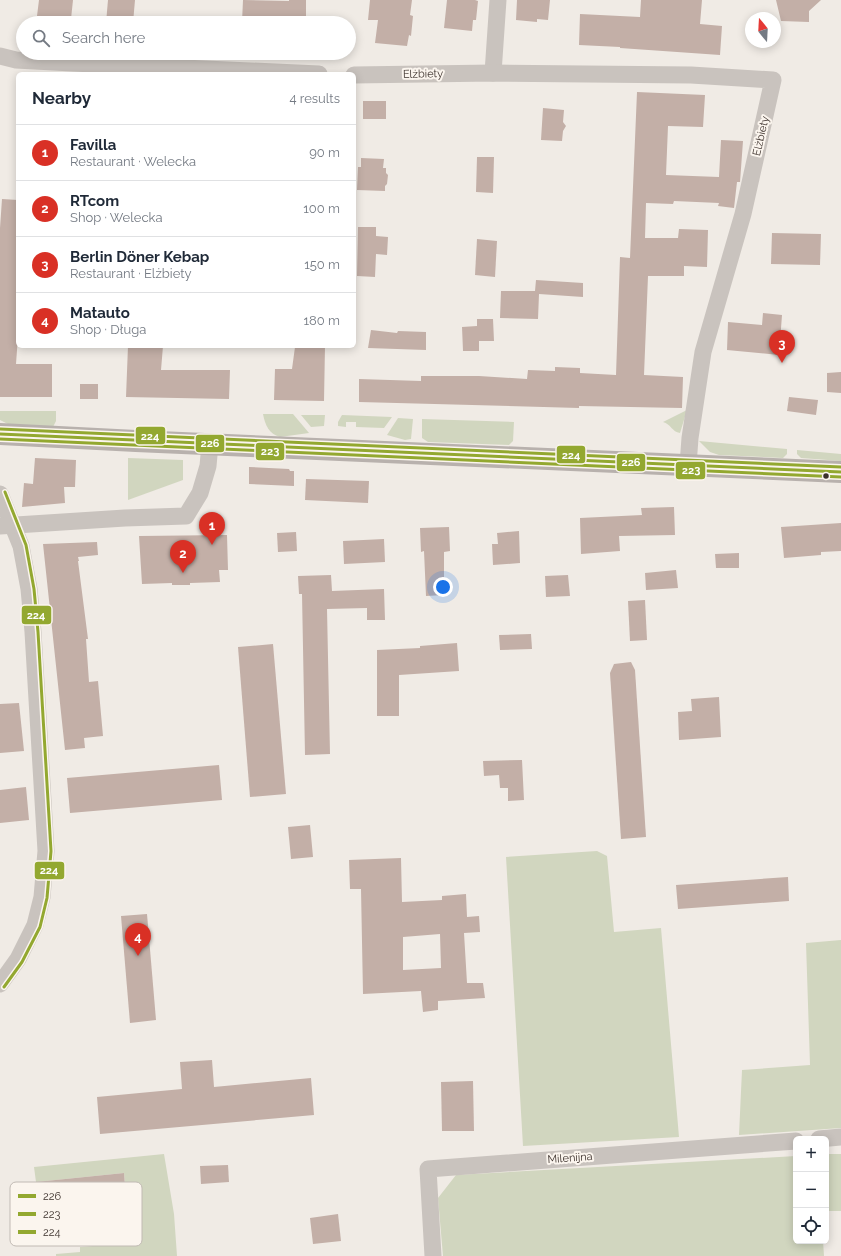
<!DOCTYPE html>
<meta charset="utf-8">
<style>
:root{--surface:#fff;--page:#f6f6f7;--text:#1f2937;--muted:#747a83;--line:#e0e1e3;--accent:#d93025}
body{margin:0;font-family:Raleway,sans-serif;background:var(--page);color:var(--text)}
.controls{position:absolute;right:12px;bottom:12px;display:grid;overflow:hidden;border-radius:6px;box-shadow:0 2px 10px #0003}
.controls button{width:36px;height:36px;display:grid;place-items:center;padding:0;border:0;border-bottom:1px solid var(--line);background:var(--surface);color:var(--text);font:20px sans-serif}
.compass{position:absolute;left:745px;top:12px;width:36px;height:36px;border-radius:50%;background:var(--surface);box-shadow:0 2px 10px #0003;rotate:342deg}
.you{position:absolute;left:443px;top:587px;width:14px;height:14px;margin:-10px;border:3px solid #fff;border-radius:50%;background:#1a73e8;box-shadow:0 0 0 6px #1a73e833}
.badge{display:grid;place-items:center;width:26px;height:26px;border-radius:50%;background:var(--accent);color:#fff;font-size:13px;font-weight:700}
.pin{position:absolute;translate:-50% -33px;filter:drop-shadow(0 1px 2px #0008)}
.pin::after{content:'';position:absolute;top:21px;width:14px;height:12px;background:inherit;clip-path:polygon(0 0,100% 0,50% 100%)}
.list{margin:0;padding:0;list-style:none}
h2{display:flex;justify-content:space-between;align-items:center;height:52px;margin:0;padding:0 16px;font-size:17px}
h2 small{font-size:13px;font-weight:400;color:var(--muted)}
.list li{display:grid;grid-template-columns:26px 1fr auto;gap:12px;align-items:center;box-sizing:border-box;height:56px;padding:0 16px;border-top:1px solid var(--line)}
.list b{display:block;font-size:15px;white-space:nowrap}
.list p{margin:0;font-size:13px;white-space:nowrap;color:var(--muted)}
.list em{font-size:13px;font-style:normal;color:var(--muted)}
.icon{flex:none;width:22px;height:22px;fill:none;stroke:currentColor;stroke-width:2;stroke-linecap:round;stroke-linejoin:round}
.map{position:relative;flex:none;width:841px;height:1256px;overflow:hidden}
.search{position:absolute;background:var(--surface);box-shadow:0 2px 10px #0003;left:16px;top:16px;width:340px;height:44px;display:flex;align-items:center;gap:10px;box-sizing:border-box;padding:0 14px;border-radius:22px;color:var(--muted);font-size:15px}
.panel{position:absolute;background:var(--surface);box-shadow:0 2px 10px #0003;left:16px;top:72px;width:340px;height:276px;border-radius:6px}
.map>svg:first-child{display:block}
</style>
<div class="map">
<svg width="841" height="1256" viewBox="0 0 841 1256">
<rect width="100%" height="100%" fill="#f0ebe5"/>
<g fill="#d1d6bf">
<path d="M687 410 680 433C672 432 671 424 663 422Z"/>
<path d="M0 411H56V421L53 427 12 426 0 420Z"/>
<path d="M263 414H293L309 433 280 437C269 434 265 425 263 414Z"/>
<path d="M301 415H325L324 426 311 427Z"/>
<path d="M342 415 392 417 384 428 356 427V422H346V427L338 426V422Z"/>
<path d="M398 418 413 419 411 439 405 440 387 435Z"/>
<path d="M422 419 514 422 513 441 509 445 428 442 422 438Z"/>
<path d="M699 441 787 449V454L783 458 719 455 710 452Z"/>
<path d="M797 450 841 454V461L801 458 797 454Z"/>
<path d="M128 458 183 460V480L128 500Z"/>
<path d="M597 851 607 856 614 932 661 928 679 1137 523 1146 506 857Z"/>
<path d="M841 940V1128L739 1135 742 1070 810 1065 806 943Z"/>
<path d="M164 1154 174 1214 177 1256H56V1254L80 1252V1247L131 1243 124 1173 36 1182 34 1167Z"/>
<rect x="826" y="1154" width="15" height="57"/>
<path d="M796 1156V1241H823L824 1256H443L438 1198 456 1175Z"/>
</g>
<g fill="#c3afa7" fill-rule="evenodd">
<path d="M39 0H73L71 19 37 16Z"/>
<path d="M108 0H135L133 23H106Z"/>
<path d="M243 0 289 1V0H306V19H296L295 23 242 22Z"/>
<path d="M370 0H412L410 15 413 16 411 36 409 35 407 46 375 43 378 20H368Z"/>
<path d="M447 0H475L478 1 476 20H473L472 31 444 28Z"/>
<path d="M517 0H550L548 20 537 19V22L516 20Z"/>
<path d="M641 0H702L700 24 722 26 720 55 620 48V47L579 45 580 14 640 17Z"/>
<path d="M776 0H821L809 11V22L781 21Z"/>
<path d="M637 92 705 95 703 127 668 126 666 175 719 177 721 140 743 141 740 182H737L734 208 718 206 719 203 674 201 673 204 646 203 645 238H678L679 229 708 230 707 267 684 266V276H648L644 375 683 377 682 408 579 406V408L359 402V379L421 381V376H479L527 379 528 370 555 371V367L580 368V373L616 375 620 257 630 258Z"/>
<rect x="363" y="101" width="23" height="18"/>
<path d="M543 108 564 110 563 122 566 126 563 131 562 141 541 140Z"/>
<path d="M477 157H494L493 193 476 192Z"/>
<path d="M361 158 384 159 383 168H386V173L388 175 387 184 385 186V191L357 190 358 167H361Z"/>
<path d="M2 199 18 200V336L16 364H52V397H0V228Z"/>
<path d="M358 227H376V236L388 237 387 255 376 254 375 277 357 276Z"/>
<path d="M772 233 821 234 820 265 771 264Z"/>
<path d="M477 239 497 241 495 277 475 275Z"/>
<path d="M536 280 583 283V297L539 294 538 319 500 318 501 291H535Z"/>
<path d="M763 313 782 315 779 355 727 350 728 322 762 325Z"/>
<path d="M477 319H493L494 341H479V351H463L462 327 477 326Z"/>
<path d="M371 330 397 333 398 331 426 332V350L368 348Z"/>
<path d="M128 346H163L161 370H230L229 399 126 397Z"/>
<path d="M297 346H325L324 401 274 400 275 369H292L295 347Z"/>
<path d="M841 372V393L827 392V373Z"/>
<rect x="80" y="384" width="18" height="15"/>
<path d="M789 397 818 400 816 415 787 411Z"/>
<path d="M35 458 76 460 75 487H64L65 503 22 507 24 483 33 484Z"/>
<path d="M249 467 289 469 290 471H294V486L249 484Z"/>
<path d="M306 479 369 481 368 503 305 500Z"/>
<path d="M674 507 675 535 619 536 620 551 581 554 580 518 642 515 641 508Z"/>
<path d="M841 523V551L821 552V555L784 558 781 527Z"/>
<path d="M449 527 450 551 444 552V595L426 596 424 551 421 552 420 528Z"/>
<path d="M519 531 520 563 493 565 492 544H498L497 533Z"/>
<path d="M296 532 297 551 278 552 277 533Z"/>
<path d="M227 535 228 570H219L220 582 190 583V585H172V583L142 584 139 536Z"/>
<path d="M384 539 385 562 344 564 343 541Z"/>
<path d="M97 542 98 555 78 557 79 561H78L88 639H86L89 682 98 681 103 736 84 738 85 748 65 750 43 544Z"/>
<path d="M739 553V568H716L715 554Z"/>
<path d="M676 570 678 588 646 590 645 573Z"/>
<path d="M331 575 332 591 384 589 385 620H367V608L327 609 330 754 305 755 302 594H299L298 576Z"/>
<path d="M568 575 570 596 546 597 545 576Z"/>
<path d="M645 600 647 640 630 641 628 601Z"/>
<path d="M531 634 532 649 500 650 499 635Z"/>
<path d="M457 643 459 671 399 675V716H377V650L420 648V646Z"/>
<path d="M273 644 286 794 250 797 238 647Z"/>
<path d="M631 662 635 670 646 837 621 839 610 673 614 664Z"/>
<path d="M719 697 721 737 679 740 678 712 692 711 691 699Z"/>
<path d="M19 703 24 751 0 753V704Z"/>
<path d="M522 760 524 800 508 801V788H500L499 775 484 776 483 761Z"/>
<path d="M219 765 222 800 70 813 67 778Z"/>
<path d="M26 787 29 820 0 823V790Z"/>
<path d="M310 825 313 857 291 859 288 827Z"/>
<path d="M401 858 402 902 442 900V896L466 894 467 917 479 916 480 932 464 933 467 983H483L485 998 438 1001V1010L423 1012 421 991 363 994 361 889H350L349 860ZM440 934 441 968 403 970V937Z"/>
<path d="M788 877 789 901 678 909 676 885Z"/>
<path d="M147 914 156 1020 130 1023 121 916Z"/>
<path d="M212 1060 214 1087 311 1078 314 1115 100 1134 97 1097 182 1089 180 1062Z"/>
<path d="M473 1081 474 1131H442L441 1082Z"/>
<path d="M228 1165 229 1182 201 1184 200 1166Z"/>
<path d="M124 1173 128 1221 40 1230 36 1182Z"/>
<path d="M338 1214 341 1241 313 1244 310 1218Z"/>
</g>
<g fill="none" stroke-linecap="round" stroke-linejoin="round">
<g stroke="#c9c3be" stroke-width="17">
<path d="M0 56 16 60 72 63 319 74"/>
<path d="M493 73 498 0"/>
<path d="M354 75 493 73 691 75 773 80 743 214 703 352 690 438 688 465"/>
<path d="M0 494 21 546 29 589 33 632 46 851 42 897 35 925 18 959 0 984"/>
<path d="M0 526 125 518 186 516 200 493 208 466 210 444"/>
<path d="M819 1139 841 1137"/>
<path d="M433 1256 428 1169 796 1141"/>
</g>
<path stroke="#b8b1ad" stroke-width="22" d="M0 434 136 441 841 472"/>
<g stroke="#fbf5ee" stroke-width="6">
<path id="bus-1" d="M0 434 841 472"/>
</g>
<g stroke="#fbf5ee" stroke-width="6">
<path id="bus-2" d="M0 439 841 477"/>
</g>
<g stroke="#fbf5ee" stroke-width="6">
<g id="bus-3">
<path d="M0 429 841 467"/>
<path d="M4 987 22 962 40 927 47 898 51 851 38 632 34 589 26 545 5 492"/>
</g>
</g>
<use href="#bus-1" stroke="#93a830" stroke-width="3"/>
<use href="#bus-2" stroke="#93a830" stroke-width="3"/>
<use href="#bus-3" stroke="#93a830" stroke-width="3"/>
</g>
<circle fill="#3b302b" stroke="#fbf5ee" stroke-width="1.5" cx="826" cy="476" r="3.5"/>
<g text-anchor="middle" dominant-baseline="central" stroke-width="4" stroke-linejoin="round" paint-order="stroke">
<g font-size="11" fill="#3b302b" stroke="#fbf5ee">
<text transform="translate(423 74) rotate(-1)">Elżbiety</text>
<text transform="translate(761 136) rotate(-77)">Elżbiety</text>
<text transform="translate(570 1158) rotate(-4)">Milenijna</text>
</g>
</g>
<rect x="10" y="1182" width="132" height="64" rx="6" fill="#fbf5ee" stroke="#c1bab4" stroke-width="1"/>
<rect x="18" y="1194" width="18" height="4" fill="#93a830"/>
<rect x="18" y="1212" width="18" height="4" fill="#93a830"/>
<rect x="18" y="1230" width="18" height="4" fill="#93a830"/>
<g font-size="11" fill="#3b302b">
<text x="43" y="1200">226</text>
<text x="43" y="1218">223</text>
<text x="43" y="1236">224</text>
</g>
<g stroke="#fbf5ee" stroke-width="1.5">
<rect x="135" y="426" width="31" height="19" rx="4" fill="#93a830"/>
<rect x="195" y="434" width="30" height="19" rx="4" fill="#93a830"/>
<rect x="255" y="442" width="30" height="19" rx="4" fill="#93a830"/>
<rect x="556" y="445" width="30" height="19" rx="4" fill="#93a830"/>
<rect x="616" y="453" width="30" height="19" rx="4" fill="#93a830"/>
<rect x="675" y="461" width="31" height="19" rx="4" fill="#93a830"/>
<rect x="21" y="605" width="31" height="20" rx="4" fill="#93a830"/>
<rect x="34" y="861" width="31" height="19" rx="4" fill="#93a830"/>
</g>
<g font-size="11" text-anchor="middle" font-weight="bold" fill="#fff">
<text x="150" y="440">224</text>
<text x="210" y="447">226</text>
<text x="270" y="455">223</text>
<text x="571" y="459">224</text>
<text x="631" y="466">226</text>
<text x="691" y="474">223</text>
<text x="36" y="619">224</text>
<text x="49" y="874">224</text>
</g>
</svg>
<div class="controls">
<button>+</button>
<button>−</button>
<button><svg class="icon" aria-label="locate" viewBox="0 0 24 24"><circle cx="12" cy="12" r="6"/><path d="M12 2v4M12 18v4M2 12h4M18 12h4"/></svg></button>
</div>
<svg class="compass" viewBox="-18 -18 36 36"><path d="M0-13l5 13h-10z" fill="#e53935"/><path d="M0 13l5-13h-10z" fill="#747a83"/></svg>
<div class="you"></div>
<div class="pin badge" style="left:212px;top:545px">1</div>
<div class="pin badge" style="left:183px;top:573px">2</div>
<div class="pin badge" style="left:782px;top:363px">3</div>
<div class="pin badge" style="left:138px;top:956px">4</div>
<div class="search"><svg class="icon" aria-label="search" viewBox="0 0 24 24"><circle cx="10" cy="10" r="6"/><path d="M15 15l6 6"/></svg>Search here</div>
<section class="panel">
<h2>Nearby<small>4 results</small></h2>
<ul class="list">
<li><span class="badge">1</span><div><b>Favilla</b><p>Restaurant · Welecka</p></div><em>90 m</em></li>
<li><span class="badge">2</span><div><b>RTcom</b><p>Shop · Welecka</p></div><em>100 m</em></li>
<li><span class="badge">3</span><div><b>Berlin Döner Kebap</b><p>Restaurant · Elżbiety</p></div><em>150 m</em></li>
<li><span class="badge">4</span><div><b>Matauto</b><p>Shop · Długa</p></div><em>180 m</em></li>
</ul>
</section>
</div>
